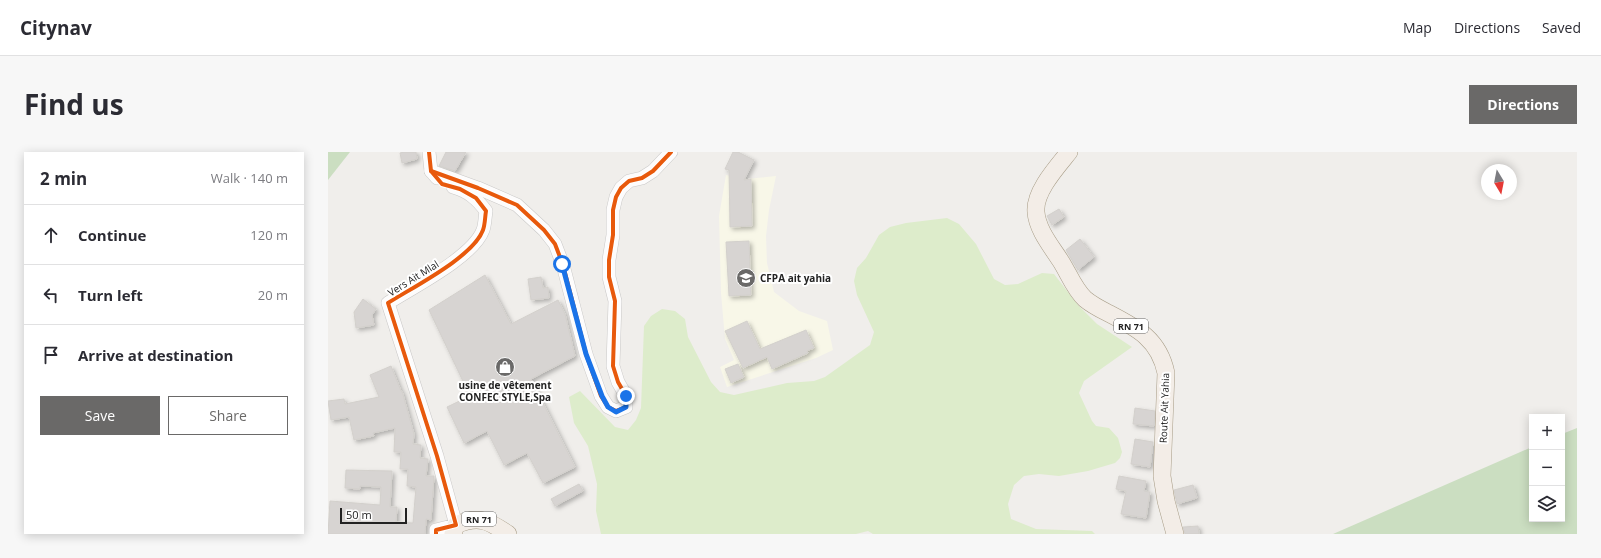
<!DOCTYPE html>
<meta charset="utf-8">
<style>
:root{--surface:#fff;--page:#f7f7f7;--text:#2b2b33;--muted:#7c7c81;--line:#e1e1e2;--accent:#6a6968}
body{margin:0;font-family:"Open Sans",sans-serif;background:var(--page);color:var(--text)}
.controls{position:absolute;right:12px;bottom:12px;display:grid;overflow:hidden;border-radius:0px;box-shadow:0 2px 10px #0003}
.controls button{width:36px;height:36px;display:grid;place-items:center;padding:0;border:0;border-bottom:1px solid var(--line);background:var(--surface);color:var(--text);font:20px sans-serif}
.compass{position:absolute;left:1153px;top:12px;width:36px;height:36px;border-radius:50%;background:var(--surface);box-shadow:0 2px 10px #0003;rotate:170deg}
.scale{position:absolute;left:12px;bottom:10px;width:67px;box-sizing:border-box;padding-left:4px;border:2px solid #222;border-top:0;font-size:11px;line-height:14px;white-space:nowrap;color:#222;-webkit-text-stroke:3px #fff;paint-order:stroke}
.stop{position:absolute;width:12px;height:12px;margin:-9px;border:3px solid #1a73e8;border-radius:50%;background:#fff}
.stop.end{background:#1a73e8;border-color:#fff;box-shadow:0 1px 4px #0008}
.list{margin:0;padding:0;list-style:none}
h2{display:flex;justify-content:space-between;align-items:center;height:52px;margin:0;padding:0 16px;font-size:17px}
h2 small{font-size:13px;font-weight:400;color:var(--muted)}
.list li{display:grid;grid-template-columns:26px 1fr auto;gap:12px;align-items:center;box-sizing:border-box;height:60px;padding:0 16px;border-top:1px solid var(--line)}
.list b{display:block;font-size:15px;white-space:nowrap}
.list em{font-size:13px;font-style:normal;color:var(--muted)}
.actions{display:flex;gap:8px;padding:12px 16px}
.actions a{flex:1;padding:9px 0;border:1px solid var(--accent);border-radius:0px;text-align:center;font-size:14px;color:var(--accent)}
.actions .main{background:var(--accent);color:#fff}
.icon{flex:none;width:22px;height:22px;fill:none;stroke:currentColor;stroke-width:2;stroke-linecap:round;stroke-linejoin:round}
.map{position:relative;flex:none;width:1249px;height:382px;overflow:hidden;border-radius:0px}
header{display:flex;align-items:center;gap:24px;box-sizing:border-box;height:56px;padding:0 20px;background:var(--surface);border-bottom:1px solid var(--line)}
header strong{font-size:19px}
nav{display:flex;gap:22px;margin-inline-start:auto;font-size:14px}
.intro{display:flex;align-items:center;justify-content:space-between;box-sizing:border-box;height:96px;padding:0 24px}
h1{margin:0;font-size:28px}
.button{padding:10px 18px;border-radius:0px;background:var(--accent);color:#fff;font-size:14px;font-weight:700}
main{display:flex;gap:24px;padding:0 24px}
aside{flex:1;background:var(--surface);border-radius:0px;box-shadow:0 2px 10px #0003}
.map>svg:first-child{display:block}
</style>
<header>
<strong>Citynav</strong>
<nav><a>Map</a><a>Directions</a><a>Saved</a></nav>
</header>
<div class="intro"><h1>Find us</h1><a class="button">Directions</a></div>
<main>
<aside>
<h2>2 min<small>Walk · 140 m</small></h2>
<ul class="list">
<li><svg class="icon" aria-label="ahead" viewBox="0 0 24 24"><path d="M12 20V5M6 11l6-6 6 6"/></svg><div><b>Continue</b></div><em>120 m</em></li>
<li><svg class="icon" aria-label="left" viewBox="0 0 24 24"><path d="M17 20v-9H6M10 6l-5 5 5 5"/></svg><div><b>Turn left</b></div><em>20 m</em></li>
<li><svg class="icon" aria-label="arrive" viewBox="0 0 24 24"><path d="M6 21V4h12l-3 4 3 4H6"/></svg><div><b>Arrive at destination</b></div></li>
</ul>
<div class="actions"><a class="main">Save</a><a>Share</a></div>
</aside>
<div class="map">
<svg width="1249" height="382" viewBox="0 0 1249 382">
<defs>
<filter id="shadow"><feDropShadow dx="2.5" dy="2.5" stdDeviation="2" flood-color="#0004"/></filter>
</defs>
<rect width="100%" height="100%" fill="#f0eeeb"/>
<path fill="#f8f7e8" d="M398 23 419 27 448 24 441 58 438 84 439 111 446 140 471 159 499 169 505 198 488 206 399 235 392 215 406 208 397 187 393 141 391 64Z"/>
<path fill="#ddeccb" d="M619 66 631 72 648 92 666 127 677 133 690 132 714 121 726 122 750 153 769 172 804 195 756 229 751 241 764 269 768 274 781 276 790 286 794 300 792 306 787 311 760 319 731 324 711 322 696 324 686 333 680 352 683 367 708 377 764 379 767 382H545L540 379 528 382H273L268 359 269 332 260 294 246 271 241 245 252 239 287 275 300 278 308 268 313 256 316 174 323 164 334 157 347 159 357 167 360 185 383 230 392 240 406 243 459 231 486 229 497 225 542 193 546 180 529 143 526 129 529 116 538 106 551 83 562 75 578 71Z"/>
<g fill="#cbdec1">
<path d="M0 0H22L0 28Z"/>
<path d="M1249 276V382H1005L1204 295V367H1234V282Z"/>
</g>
<g fill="#d7d4d2" stroke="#d3d0cc" filter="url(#shadow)">
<path d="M76 0H88L89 7 74 11 72 1Z"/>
<path d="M118 0H138L127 19 111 14Z"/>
<path d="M405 0H410L426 8 416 28 423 27 424 74 402 75 401 18 397 17Z"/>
<path d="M731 57 736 65 724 73 719 64Z"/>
<path d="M752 87 766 105 750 118 738 98Z"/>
<path d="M421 89 423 143 401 144 398 90Z"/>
<path d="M157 123 183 172 230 148 237 162 247 204 203 227 247 315 215 331 199 301 176 313 159 279 136 291 119 255 142 244 101 158Z"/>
<path d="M213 125 215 136 220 135 221 146 203 148 200 127Z"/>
<path d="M35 147 48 157 44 163 46 173 28 176 26 160Z"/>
<path d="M419 169 432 197 478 178 486 196 479 199 480 201 444 217 439 205 415 216 397 179Z"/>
<path d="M410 212 416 225 403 231 397 217Z"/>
<path d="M63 214 73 239H74L86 282 85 292 93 293 92 306 100 307 98 324H106L103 368 98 367 97 382H0L2 349 52 353 53 335 32 334V337L17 336 18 318 64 319 62 355H69L68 370 85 371 88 335 79 334 80 317H72L73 300H66L67 276 45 281 46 284 26 288 21 265 3 268 0 249 16 247 17 252 51 245 42 223Z"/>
<path d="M807 256 827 259 826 274 805 272Z"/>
<path d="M807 287 825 290 822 315 803 312Z"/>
<path d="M791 324 818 329 816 339 822 340 818 366 793 362 798 339 788 337Z"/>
<path d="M251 332 255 339 227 354 223 347Z"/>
<path d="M865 333 869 346 849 352 846 338Z"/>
<path d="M870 374 871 382H857L855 375Z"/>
</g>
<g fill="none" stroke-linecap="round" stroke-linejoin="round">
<g stroke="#c9c8c7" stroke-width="14">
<g id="minor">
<path d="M101 0 103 19 109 26"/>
<path d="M103 19 150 36 189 53 216 78 227 92 235 113 258 202 273 244 280 255 288 259 298 255V244L290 230 285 214 287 149 281 125V108L285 83V58L288 45 293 36 301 29 314 26 325 19 343 0"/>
<path d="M108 382V378L128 373 109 304 60 151C85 135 145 105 155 78 157 73 157 65 158 59 149 47 140 39 125 35"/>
</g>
</g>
<g stroke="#a79c86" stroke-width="18">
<g id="major">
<path d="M741 0C729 15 706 40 708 60 709 77 723 94 732 108 740 120 746 137 757 147 763 152 772 157 780 161 809 176 831 187 838 221L834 324 838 349 847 382"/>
<path d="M125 382 128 373C151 363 161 369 180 382"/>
</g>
</g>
<use href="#minor" stroke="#fdfcfc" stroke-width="13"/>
<use href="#major" stroke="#f3ede7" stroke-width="17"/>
<g stroke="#fff" stroke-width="6">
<g id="cycleway">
<path d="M101 0 103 19 114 32 132 37 148 46 158 59C157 65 157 73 155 78 145 105 85 135 60 151L109 304 128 373 108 378V382"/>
<path d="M103 19 150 36 189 53 216 78 227 92 235 113 258 202 273 244 280 255 288 259 298 255V244L290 230 285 214 287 149 281 125V108L285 83V58L288 45 293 36 301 29 314 26 325 19 343 0"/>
</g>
</g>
<use href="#cycleway" stroke="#e8590c" stroke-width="4"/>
</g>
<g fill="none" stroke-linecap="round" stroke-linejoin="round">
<path stroke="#1a73e8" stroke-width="5" d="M234 112 258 202 274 244 280 255 288 260 298 255V244"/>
</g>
<defs>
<g id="university-disc" transform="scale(1)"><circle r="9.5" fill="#6a6968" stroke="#fff"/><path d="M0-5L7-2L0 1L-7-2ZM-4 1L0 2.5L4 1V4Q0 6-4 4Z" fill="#fff"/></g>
<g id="shop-disc" transform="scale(1)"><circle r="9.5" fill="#6a6968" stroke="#fff"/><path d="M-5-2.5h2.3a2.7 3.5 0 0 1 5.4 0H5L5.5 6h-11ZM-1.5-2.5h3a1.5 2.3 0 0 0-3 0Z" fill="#fff"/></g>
</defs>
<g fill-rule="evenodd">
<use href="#university-disc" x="418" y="126"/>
<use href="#shop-disc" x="177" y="215"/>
</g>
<g text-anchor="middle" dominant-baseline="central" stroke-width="4" stroke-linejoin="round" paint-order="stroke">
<g fill="#fff" stroke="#646464" stroke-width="1">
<rect x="786" y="167" width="34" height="14" rx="3"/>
<rect x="134" y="360" width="34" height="14" rx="3"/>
</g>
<g font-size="9" font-weight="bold" fill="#222">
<text x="803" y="174">RN 71</text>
<text x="151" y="367">RN 71</text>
</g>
<g font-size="10" fill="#222" stroke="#fff">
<text transform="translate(85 126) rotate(-32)">Vers Ait Mlal</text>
<text transform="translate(836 256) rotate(-88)">Route Ait Yahia</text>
</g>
<g font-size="10" font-weight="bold" fill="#222" stroke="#fff" text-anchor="start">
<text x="432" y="126">CFPA ait yahia</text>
<text x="177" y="233" text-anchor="middle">usine de vêtement<tspan x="177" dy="12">CONFEC STYLE,Spa</tspan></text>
</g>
</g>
</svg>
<div class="controls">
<button>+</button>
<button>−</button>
<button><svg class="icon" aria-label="layers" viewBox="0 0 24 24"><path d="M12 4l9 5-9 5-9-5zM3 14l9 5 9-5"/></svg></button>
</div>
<svg class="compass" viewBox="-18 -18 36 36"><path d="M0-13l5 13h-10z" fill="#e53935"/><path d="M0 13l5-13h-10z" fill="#7c7c81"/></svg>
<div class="scale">50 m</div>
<div class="stop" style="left:234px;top:112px"></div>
<div class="stop end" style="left:298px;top:244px"></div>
</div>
</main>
